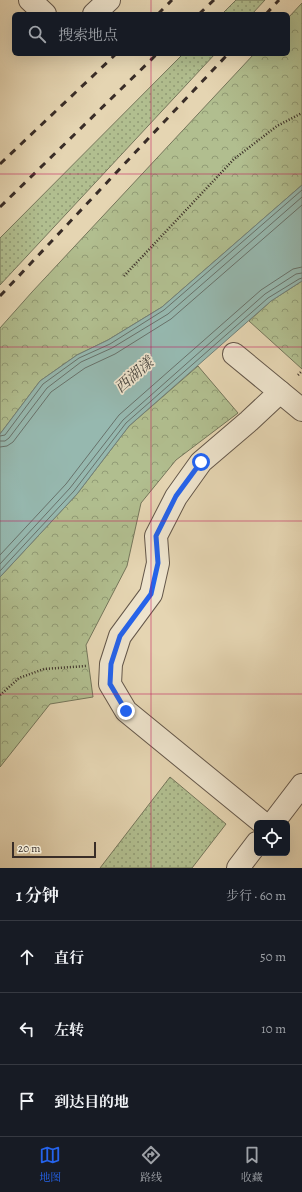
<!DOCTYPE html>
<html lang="zh">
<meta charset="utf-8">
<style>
:root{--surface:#171b24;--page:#242831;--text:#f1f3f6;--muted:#9ea1a6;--line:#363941;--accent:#2563eb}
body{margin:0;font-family:Alegreya,"Noto Serif SC",serif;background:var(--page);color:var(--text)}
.controls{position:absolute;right:12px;bottom:12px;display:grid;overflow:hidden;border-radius:6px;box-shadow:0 4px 16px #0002}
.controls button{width:36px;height:36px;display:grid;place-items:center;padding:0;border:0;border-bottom:1px solid var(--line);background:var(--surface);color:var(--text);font:20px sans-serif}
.scale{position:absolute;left:12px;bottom:10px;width:84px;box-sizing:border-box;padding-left:4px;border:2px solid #392d27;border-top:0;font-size:11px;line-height:14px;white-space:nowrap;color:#392d27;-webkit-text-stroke:3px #eee4cd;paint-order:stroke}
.stop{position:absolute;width:12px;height:12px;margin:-9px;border:3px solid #2563eb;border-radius:50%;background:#fff}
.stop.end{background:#2563eb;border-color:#fff;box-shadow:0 1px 4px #0008}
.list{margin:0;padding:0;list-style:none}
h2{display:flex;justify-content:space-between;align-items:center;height:52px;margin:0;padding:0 16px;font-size:17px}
h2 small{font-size:13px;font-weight:400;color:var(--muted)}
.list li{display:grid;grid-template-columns:26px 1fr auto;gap:12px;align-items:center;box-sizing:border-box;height:72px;padding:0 16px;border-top:1px solid var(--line)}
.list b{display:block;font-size:15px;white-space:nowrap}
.list em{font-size:13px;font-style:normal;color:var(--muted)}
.icon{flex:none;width:22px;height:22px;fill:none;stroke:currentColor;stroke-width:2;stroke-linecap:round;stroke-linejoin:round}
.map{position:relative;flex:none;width:302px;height:868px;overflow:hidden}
.search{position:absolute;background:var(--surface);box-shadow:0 4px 16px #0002;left:12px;right:12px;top:12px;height:44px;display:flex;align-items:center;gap:10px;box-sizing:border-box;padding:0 14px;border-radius:6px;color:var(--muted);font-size:15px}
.sheet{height:268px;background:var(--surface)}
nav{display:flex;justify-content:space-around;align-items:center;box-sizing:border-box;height:56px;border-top:1px solid var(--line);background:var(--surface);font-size:11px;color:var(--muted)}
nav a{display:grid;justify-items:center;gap:2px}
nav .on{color:var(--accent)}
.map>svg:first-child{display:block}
</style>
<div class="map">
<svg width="302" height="868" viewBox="0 0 302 868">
<defs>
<pattern id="grass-dots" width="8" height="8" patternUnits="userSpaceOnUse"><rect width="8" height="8" fill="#b1be8f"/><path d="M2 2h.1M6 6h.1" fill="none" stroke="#919b75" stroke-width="1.8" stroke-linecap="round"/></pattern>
<pattern id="forest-crowns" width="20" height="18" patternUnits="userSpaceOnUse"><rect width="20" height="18" fill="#b1be8f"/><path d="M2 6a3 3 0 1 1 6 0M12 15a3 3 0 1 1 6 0" fill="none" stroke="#919b75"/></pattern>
</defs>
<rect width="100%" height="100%" fill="#e5d5b2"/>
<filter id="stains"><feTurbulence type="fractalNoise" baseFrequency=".005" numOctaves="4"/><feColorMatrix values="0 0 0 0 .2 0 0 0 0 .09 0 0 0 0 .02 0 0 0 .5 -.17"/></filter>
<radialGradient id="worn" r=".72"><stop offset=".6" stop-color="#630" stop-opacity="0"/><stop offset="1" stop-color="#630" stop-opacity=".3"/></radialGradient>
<g fill="url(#grass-dots)" stroke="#75765b">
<path d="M236 0H265L252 14H222Z"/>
<path d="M183 54H215L0 285V238Z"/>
<path d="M170 777 226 824 192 868H100Z"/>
</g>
<g fill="url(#forest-crowns)" stroke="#75765b">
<path d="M302 3V185L162 307 108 340 77 355 40 381 0 434V328L32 292 254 54H288V18Z"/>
<path d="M302 281V369L249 321 271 301Z"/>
<path d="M198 366 238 413 176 460 141 503 127 566 86 645 93 697 50 704 0 767V577L77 494 129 426Z"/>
</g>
<path fill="#96b8af" stroke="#718079" d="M302 185V281L271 301 129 426 77 494 0 577V434L40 381 77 355 108 340 162 307Z"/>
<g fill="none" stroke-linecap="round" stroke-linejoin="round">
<g stroke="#68726b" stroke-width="1">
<path d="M0 436 5 435 43 384 79 358 110 344 164 310 302 190"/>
<path d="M0 441H5L9 438 47 388 81 362 112 348 168 314 302 197"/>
<path d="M0 447 7 446 13 442 51 392 85 368 115 354 171 319 302 205"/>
<path d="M0 555 66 484 119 415 261 290 293 269 302 267"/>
<path d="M0 564 70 488 123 420 265 294 296 274 302 273"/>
<path d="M0 571 74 491 126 423 268 298 299 279 302 278"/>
</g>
<g stroke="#64574a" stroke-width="24">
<g id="minor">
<path d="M30 0 45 14"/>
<path d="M94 14 109 0"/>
<path d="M234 354 302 410"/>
<path d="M263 823 126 711 110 684 111 664 120 636 151 594 158 563 156 536 176 497 201 462 249 421 280 392"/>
<path d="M273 823 302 785"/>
<path d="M238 868 257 843"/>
</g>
</g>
<g stroke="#392d27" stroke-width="2.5" stroke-dasharray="1 2" stroke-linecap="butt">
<path d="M124 276 234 159 277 126 302 113"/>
<path d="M298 375 302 371"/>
<path d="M0 695 19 678 44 669 86 666"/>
</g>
<use href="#minor" stroke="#eee4cd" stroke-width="22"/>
<g stroke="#392d27" stroke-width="3" stroke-dasharray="7 7" stroke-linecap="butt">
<path d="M158 14 172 0"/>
<path d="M199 14 214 0"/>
<path d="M266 14 279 0"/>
<path d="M0 164 116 54"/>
<path d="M0 207 157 54"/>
<path d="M0 296 228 54"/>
</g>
</g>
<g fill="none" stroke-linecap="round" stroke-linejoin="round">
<path stroke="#2563eb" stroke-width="5" d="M126 711 110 684 111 664 120 636 151 594 158 563 156 536 176 496 201 462"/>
</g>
<path fill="none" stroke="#c2185b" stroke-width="1" stroke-opacity="0.55" d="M151 0V14M151 54V868M0 174H302M0 347H302M0 521H302M0 694H302"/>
<g text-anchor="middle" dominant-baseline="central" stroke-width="3.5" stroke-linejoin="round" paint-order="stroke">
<g font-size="15" font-style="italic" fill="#4c4942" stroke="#eee4cd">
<text transform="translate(134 375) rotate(-41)">西湖漾</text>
</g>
</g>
<rect width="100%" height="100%" filter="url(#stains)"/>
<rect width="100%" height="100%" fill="url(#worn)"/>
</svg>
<div class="controls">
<button><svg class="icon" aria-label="locate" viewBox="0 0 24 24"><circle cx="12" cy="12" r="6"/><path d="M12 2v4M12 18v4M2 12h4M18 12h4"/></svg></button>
</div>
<div class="scale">20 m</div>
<div class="stop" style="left:201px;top:462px"></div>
<div class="stop end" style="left:126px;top:711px"></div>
<div class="search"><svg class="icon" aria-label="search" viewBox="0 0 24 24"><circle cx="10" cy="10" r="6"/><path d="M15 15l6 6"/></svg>搜索地点</div>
</div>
<section class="sheet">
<h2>1 分钟<small>步行 · 60 m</small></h2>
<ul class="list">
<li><svg class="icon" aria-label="ahead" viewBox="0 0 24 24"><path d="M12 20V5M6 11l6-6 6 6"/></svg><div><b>直行</b></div><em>50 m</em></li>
<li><svg class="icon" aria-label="left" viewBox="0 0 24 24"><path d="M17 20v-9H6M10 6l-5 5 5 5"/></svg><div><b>左转</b></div><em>10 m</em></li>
<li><svg class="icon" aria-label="arrive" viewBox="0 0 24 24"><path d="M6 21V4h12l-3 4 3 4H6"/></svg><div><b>到达目的地</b></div></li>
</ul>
</section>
<nav>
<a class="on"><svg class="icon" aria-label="map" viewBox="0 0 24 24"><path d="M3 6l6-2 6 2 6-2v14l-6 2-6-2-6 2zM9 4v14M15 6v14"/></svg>地图</a>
<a><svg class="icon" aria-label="directions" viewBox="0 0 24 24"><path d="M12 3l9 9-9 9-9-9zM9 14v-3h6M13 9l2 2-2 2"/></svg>路线</a>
<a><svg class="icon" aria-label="saved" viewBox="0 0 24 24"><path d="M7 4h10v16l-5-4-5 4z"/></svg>收藏</a>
</nav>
